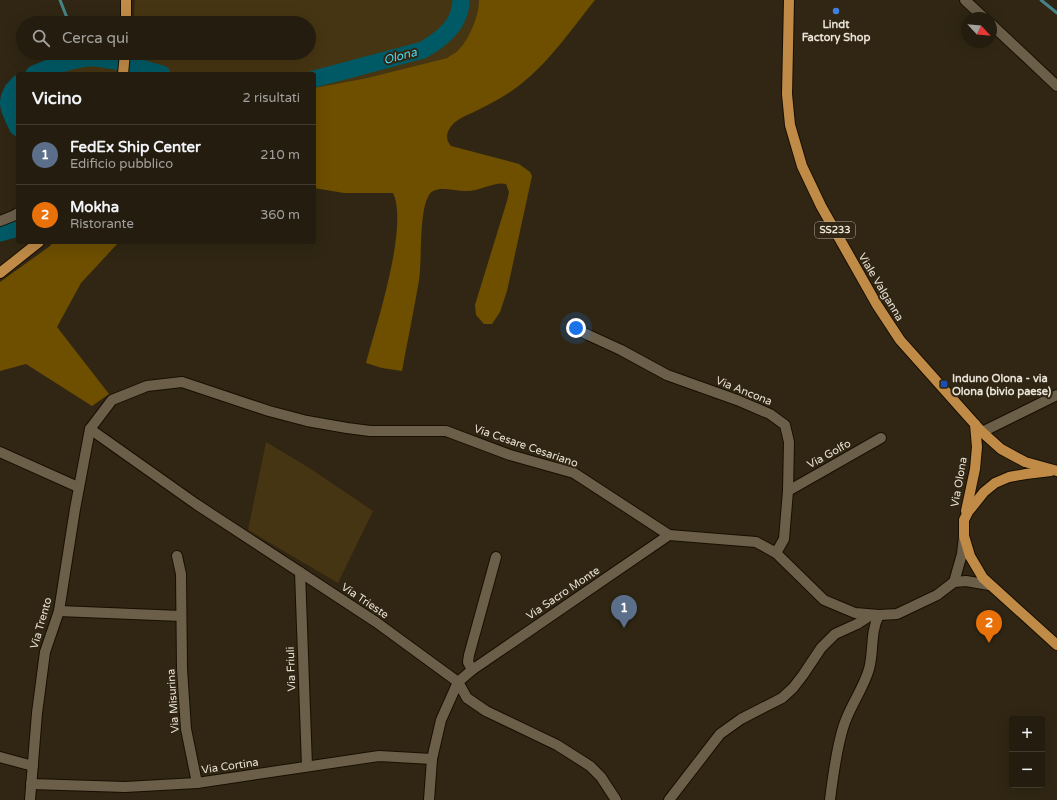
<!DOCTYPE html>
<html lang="it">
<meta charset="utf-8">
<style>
:root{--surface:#241c0e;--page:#30291c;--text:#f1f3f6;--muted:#a3a19e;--line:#413a2e;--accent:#1a73e8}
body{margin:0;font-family:"Varela Round",sans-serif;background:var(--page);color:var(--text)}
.controls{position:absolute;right:12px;bottom:12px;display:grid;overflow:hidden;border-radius:4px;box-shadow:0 4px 16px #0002}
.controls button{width:36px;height:36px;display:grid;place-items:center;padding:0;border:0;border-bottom:1px solid var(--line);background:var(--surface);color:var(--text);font:20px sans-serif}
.compass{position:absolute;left:961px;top:12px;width:36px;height:36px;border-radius:50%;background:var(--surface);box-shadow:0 4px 16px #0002;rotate:116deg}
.you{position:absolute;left:576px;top:328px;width:14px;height:14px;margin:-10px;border:3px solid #fff;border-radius:50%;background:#1a73e8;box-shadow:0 0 0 6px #1a73e833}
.badge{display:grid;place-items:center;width:26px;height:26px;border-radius:50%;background:var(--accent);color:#fff;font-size:13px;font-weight:700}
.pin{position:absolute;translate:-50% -33px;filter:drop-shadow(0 1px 2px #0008)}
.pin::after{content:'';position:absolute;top:21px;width:14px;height:12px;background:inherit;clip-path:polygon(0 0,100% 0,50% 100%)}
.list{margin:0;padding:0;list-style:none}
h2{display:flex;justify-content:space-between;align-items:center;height:52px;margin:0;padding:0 16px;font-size:17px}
h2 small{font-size:13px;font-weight:400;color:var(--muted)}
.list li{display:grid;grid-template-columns:26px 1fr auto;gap:12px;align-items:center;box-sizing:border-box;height:60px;padding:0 16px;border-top:1px solid var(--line)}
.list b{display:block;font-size:15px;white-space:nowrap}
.list p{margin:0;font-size:13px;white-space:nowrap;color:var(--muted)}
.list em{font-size:13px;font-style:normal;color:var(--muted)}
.icon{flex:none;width:22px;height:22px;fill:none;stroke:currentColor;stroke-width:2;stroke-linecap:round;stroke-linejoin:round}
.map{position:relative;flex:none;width:1057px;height:800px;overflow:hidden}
.search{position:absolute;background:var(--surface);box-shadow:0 4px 16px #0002;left:16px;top:16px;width:300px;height:44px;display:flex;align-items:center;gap:10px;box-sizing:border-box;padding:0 14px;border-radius:22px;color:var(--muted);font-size:15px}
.panel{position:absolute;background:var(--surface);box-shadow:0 4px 16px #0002;left:16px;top:72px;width:300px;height:172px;border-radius:4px}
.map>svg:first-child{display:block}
</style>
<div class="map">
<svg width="1057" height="800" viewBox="0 0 1057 800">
<rect width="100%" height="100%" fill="#302613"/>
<g fill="#463512">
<path d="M135 0H479C479 16 468 43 455 53 452 55 449 56 447 58L367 78 314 88V74H22L39 63 82 53H309V23H123L134 17Z"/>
<path d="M18 76V142L9 121 5 85Z"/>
<path d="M266 442 311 469 373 511 338 583 248 530Z"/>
</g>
<g fill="#6e4f00">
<path d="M479 0H595C569 32 547 66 513 90 502 98 490 104 478 110 470 114 461 117 454 123 447 130 444 138 451 146L519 164 530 172 532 176 507 291 500 312 492 324H484L476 315 475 305 507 201 509 192 506 184C496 181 479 191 467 191 456 192 436 184 429 195 418 213 423 264 418 286 413 315 407 343 402 371L382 368 366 363C376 326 409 226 393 193H344L314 188V88L367 78 447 58C449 56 452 55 455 53 468 43 479 16 479 0Z"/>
<path d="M53 242H119L81 283 57 327 109 394 92 406 26 364 0 371V282L50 246Z"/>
</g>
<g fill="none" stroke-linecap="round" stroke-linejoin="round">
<g stroke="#468388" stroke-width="3">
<path d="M60 0 69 23"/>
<path d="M1041 0 1057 13"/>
</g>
<g stroke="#005a66" stroke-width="17">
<path d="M34 74C47 68 79 57 93 58 116 59 140 68 162 74"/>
<path d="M314 79 423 50C442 39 461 24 461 0"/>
<path d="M18 84C2 100 9 110 18 128"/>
<path d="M0 233 18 228"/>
</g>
<g stroke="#180f00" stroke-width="12">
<g id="minor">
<path d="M965 0 984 18"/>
<path d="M991 24 1057 86"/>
<path d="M0 221 13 216 18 213"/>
<path d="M573 328 621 350 667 375 737 400 770 414 785 425 789 442 788 491 784 539 776 553"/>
<path d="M90 429 196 504 376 622 458 682 467 698 486 711 557 745 590 766 601 777 616 800"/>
<path d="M982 432 1057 395"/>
<path d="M0 452 78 487"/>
<path d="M788 491 881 438"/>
<path d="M177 556 181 574 182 669 186 729 197 783"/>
<path d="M300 572 307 766"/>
<path d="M954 582 962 554 964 536"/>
<path d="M59 611 181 616"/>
<path d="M472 670 468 662 469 655 496 557"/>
<path d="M0 757 33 766"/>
<path d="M31 784 125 787 197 783 379 756 432 759"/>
<path d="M30 800 37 713 45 652 59 611 75 509 90 429 112 400 147 386 182 382 269 411 307 421 347 428 370 431H446L510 455 574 473 669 535 756 542 776 553 824 600 855 613 879 615 897 614 937 595 954 582 966 581 989 585"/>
<path d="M429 800 432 759 441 720 458 682 472 670 669 535"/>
<path d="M669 800 720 734 741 719 782 698 793 688 803 675 821 648 835 634 857 624 871 615"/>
<path d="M830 800C833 776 836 751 843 728 849 707 863 690 869 669 874 651 870 632 879 615"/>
</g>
</g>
<g stroke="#180f00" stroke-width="12">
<g id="primary">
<path d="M789 0 787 94 790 125 802 166 821 206 877 305 900 340 982 432 1001 449 1025 462 1057 471"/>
<path d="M126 23V0"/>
<path d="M123 74 125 53"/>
<path d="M0 273 39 242"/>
<path d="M1051 471 1026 474 1009 477 995 483 984 492 968 512 964 520V536L970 556 983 578 1057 645"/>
<path d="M966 511 975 469 977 447 975 424"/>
</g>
</g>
<use href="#minor" stroke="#6b5f4a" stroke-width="10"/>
<use href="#primary" stroke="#c08b47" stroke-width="10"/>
</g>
<circle fill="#3f7fe0" stroke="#302613" stroke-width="1.5" cx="836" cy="11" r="4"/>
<rect fill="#1a4fb4" stroke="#302613" stroke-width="1.5" x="940" y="380" width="8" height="8" rx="2"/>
<g text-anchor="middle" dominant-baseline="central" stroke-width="4" stroke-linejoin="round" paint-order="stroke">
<rect fill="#302613" stroke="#b2aa9c" stroke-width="1" x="815" y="222" width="40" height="16" rx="3"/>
<g font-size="10" font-weight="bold" fill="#eae3d7">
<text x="835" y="230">SS233</text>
</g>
<g font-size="11" font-weight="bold" fill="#eae3d7" stroke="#302613">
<text x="836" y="24">Lindt<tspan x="836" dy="13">Factory Shop</tspan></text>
<text x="952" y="378" text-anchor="start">Induno Olona - via<tspan x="952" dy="13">Olona (bivio paese)</tspan></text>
</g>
<g font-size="11" fill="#eae3d7" stroke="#302613">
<text transform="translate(881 287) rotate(59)">Viale Valganna</text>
<text transform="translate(744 391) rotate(22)">Via Ancona</text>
<text transform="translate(526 446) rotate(19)">Via Cesare Cesariano</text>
<text transform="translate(829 454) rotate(-29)">Via Golfo</text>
<text transform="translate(959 482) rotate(-80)">Via Olona</text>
<text transform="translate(563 593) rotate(-34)">Via Sacro Monte</text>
<text transform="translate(365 601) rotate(34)">Via Trieste</text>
<text transform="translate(41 623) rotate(-74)">Via Trento</text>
<text transform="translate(291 669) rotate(-92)">Via Friuli</text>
<text transform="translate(173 701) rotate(-94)">Via Misurina</text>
<text transform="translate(230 766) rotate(-8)">Via Cortina</text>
</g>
<g font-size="12" font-style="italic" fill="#4bdbf3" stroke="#302613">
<text transform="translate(400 56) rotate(-15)">Olona</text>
</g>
</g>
</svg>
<div class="controls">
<button>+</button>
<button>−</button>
</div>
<svg class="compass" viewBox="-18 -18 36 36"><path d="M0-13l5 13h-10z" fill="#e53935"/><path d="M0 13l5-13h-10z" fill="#a3a19e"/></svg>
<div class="you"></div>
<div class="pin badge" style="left:624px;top:628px;background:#5c6f8a">1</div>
<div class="pin badge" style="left:989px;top:643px;background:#e8710a">2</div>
<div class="search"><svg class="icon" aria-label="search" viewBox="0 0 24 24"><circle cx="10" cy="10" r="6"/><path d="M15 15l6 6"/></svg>Cerca qui</div>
<section class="panel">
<h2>Vicino<small>2 risultati</small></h2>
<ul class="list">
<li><span class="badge" style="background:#5c6f8a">1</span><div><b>FedEx Ship Center</b><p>Edificio pubblico</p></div><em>210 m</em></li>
<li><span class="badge" style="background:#e8710a">2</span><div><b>Mokha</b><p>Ristorante</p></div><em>360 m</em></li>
</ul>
</section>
</div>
